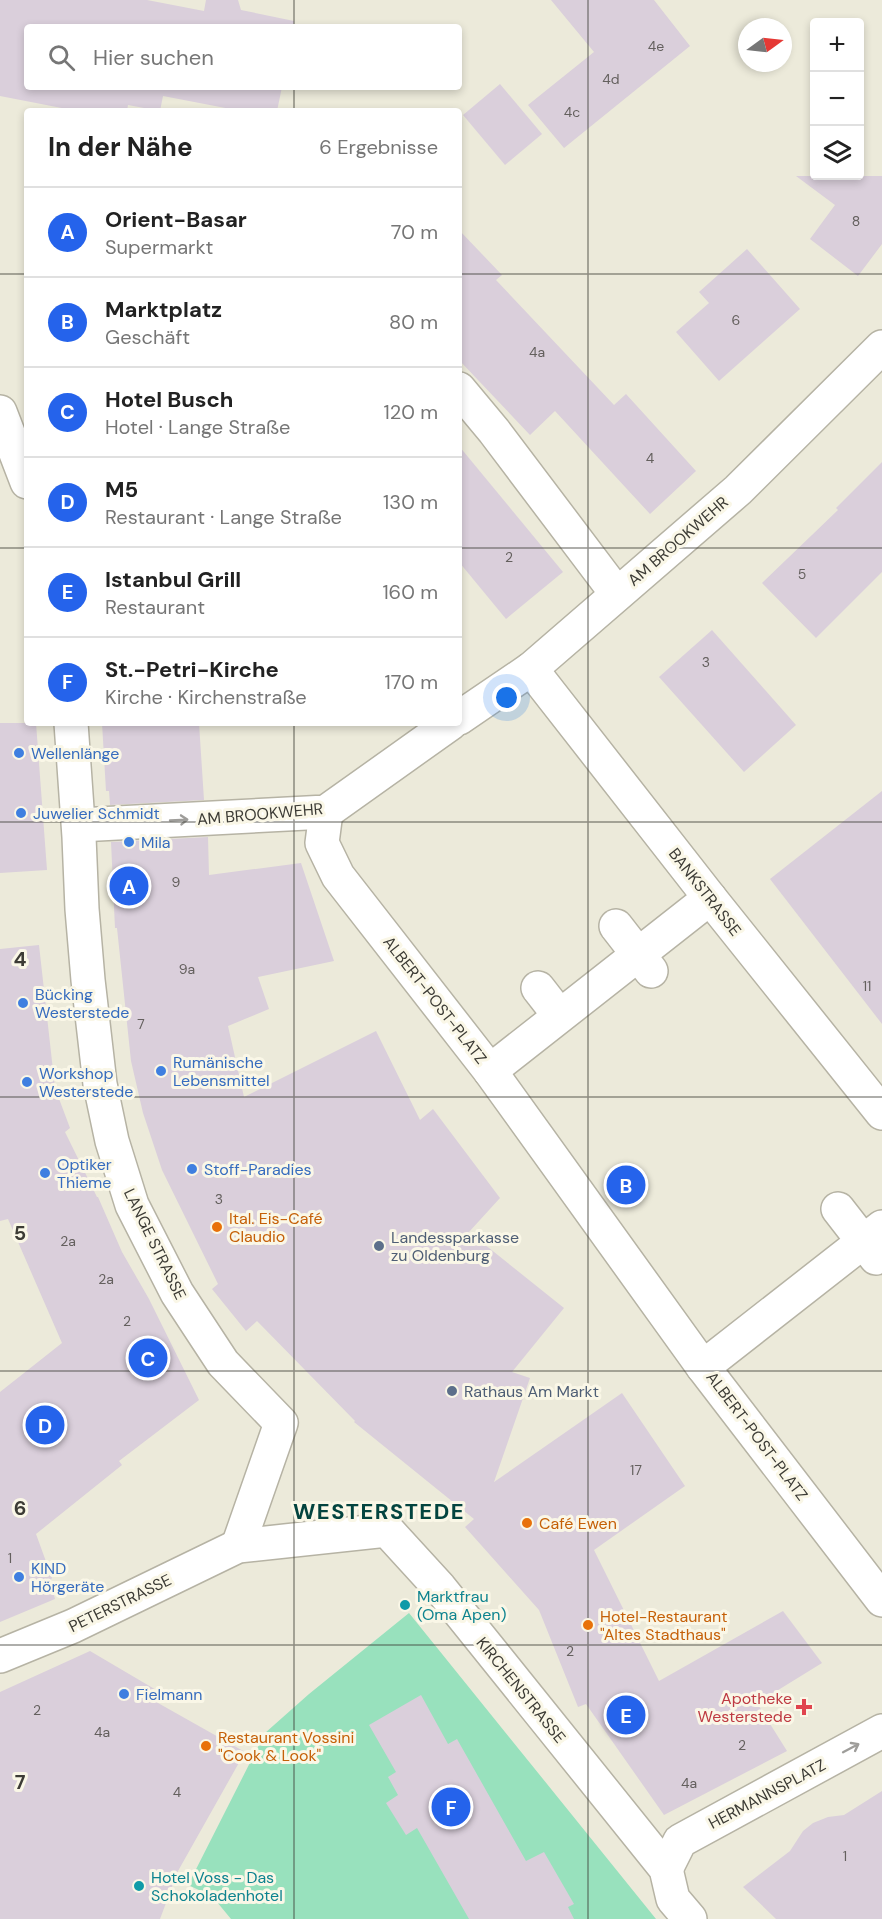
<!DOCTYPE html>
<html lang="de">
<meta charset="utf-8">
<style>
:root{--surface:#fff;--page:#f6f6f6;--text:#222;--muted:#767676;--line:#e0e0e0;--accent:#2563eb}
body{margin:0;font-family:"DM Sans",sans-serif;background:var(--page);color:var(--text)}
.controls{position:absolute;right:18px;top:18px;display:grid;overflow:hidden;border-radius:6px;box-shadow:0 3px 9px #0003}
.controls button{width:54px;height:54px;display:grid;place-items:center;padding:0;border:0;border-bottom:2px solid var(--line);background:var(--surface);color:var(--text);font:30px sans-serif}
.compass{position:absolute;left:738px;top:18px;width:54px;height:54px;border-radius:50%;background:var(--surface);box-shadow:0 3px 9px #0003;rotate:75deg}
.you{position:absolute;left:507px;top:698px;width:21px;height:21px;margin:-15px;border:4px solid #fff;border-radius:50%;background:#1a73e8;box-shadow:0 0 0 9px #1a73e833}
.badge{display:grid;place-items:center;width:39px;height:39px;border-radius:50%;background:var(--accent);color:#fff;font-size:20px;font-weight:700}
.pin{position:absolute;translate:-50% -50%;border:3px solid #fff;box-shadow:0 2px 6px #0006}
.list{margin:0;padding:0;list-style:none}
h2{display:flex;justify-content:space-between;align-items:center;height:78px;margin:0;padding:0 24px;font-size:26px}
h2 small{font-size:20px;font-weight:400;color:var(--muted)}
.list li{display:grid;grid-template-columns:39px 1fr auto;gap:18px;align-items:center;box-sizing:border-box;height:90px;padding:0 24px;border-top:2px solid var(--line)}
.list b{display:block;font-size:22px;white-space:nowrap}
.list p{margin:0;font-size:20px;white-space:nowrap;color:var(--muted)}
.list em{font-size:20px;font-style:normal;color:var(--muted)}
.icon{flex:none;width:33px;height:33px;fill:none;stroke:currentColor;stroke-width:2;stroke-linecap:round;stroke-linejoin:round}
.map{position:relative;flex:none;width:882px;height:1919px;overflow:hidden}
.search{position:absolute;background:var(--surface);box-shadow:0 3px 9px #0003;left:24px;top:24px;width:438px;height:66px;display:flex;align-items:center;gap:15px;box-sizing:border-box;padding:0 21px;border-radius:6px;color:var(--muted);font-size:22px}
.panel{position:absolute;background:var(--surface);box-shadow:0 3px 9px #0003;left:24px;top:108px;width:438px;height:618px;border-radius:6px}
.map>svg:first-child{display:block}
</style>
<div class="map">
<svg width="882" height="1919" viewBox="0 0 882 1919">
<rect width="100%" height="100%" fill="#eceada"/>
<path fill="#98e1bd" d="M409 1613 656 1919H231L212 1896 188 1885 265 1733 309 1694Z"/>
<g fill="#dacfdb">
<path d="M0 0H147L204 11 206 0H238L241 10 294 21 293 27H27V87H282L277 111H241L163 96 160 111 128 105 127 111H77L0 96Z"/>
<path d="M551 0H654L690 46 564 148 528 105 594 52Z"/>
<path d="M500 84 542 134 505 165 463 115Z"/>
<path d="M796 176H882V244L858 276 810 239 835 205Z"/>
<path d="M459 230 502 275 496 280 614 405 626 394 696 471 650 514 555 411 530 435 459 360Z"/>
<path d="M747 249 800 309 719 381 676 332 709 303 699 292Z"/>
<path d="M459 446 563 572 506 619 459 562Z"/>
<path d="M882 462V572L816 638 762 583 838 510 836 508Z"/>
<path d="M712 630 796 725 744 772 659 677Z"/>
<path d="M0 723H36L47 870 0 873Z"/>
<path d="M102 723H199L204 800 110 805 109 791H106Z"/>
<path d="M882 791V1024L770 879Z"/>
<path d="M208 837 209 875 301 863 334 961 258 977 269 1009 228 1026 244 1097 376 1031 420 1120 433 1109 500 1198 469 1232 564 1308 512 1372 530 1378 494 1482 622 1393 685 1486 594 1550 659 1681 783 1611 822 1663 757 1703 787 1751 664 1815 586 1704 578 1707 539 1610 465 1527 474 1519 354 1422 355 1421 257 1321 246 1331 212 1289 218 1284 162 1170 143 1113 131 1061 117 928H115L111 842Z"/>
<path d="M39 945 55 1088 70 1128 65 1132 97 1197H98L122 1252 149 1299 199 1400 119 1461 122 1465 36 1534 52 1578 50 1581 55 1599 0 1622V1392L62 1343 8 1219 0 1221V949Z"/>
<path d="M90 1651 163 1694 158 1703 245 1752 178 1871 160 1919H0V1692Z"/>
<path d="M421 1695 448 1744 457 1739 526 1861 544 1852 574 1904 568 1907 574 1919H469L417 1828 406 1835 386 1803 398 1795 388 1777 396 1772 369 1725Z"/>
<path d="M882 1791V1919H776L743 1887 790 1851 803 1831 813 1823 828 1817 844 1815Z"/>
</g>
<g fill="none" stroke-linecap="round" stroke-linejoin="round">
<g stroke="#b6b3a4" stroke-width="36">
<g id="minor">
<path d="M459 389 494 431 617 594"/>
<path d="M0 412 27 482"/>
<path d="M531 669 710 898 882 1113"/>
<path d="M459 718 531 669 738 490 882 347"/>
<path d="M71 723 79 837 82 909 88 980 100 1084 112 1141 132 1205 177 1293 223 1363 281 1423 238 1546"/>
<path d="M326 812 322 843 338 876 490 1071 710 898"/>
<path d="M79 825 326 812 451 723"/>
<path d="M616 926 651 971"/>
<path d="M538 988 559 1015"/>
<path d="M490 1071 703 1367"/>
<path d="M838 1209 876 1258"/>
<path d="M882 1227 703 1367 882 1600"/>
<path d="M0 1656 73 1626 238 1546 387 1530 440 1588 666 1869 673 1899 690 1919"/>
<path d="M666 1869 680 1841 882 1731"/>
</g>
</g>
<use href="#minor" stroke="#fff" stroke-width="33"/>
</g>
<defs><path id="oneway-shaft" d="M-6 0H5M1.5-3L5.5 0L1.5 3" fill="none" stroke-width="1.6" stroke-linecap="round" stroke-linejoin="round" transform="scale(1.5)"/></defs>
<g stroke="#9e9d9a">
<use href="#oneway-shaft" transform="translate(179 820) rotate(-3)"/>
<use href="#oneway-shaft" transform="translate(851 1748) rotate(-28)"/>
</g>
<path fill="none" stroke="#3c3b35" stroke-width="1.5" stroke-opacity="0.55" d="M294 0V27M588 0V1919M294 87V111M0 274H27M459 274H882M0 548H27M459 548H882M294 723V1919M0 822H882M0 1097H882M0 1371H882M0 1645H882"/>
<g fill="#3f7fe0" stroke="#faf7e7" stroke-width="2">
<circle cx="19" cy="753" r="6"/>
<circle cx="21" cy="813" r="6"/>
<circle cx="129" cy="842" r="6"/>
<circle cx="23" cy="1003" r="6"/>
<circle cx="161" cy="1071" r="6"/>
<circle cx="27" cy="1082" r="6"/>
<circle cx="192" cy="1169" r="6"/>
<circle cx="45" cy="1173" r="6"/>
<circle cx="19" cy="1577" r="6"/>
<circle cx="124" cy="1694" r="6"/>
</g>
<g fill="#e8710a" stroke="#faf7e7" stroke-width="2">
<circle cx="217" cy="1227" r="6"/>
<circle cx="527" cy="1523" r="6"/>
<circle cx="588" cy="1625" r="6"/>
<circle cx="206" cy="1746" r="6"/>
</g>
<g fill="#5c6f8a" stroke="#faf7e7" stroke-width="2">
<circle cx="379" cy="1246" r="6"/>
<circle cx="452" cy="1391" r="6"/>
</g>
<g fill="#0f9aa8" stroke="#faf7e7" stroke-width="2">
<circle cx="405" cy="1605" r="6"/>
<circle cx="139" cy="1886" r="6"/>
</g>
<path fill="#e0444e" stroke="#faf7e7" stroke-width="2" d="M801 1698h6v6h6v6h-6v6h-6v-6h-6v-6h6z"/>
<g text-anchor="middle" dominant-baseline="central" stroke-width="6" stroke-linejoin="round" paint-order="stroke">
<g font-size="14" fill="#64605e">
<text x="656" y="46">4e</text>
<text x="611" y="79">4d</text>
<text x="572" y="112">4c</text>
<text x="856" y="221">8</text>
<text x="736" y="320">6</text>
<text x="537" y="352">4a</text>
<text x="650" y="458">4</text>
<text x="509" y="557">2</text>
<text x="802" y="574">5</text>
<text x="706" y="662">3</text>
<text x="176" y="882">9</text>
<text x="187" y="969">9a</text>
<text x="867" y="986">11</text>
<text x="141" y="1024">7</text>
<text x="219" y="1199">3</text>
<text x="68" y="1241">2a</text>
<text x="106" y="1279">2a</text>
<text x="127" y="1321">2</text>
<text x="636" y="1470">17</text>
<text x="10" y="1558">1</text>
<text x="570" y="1651">2</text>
<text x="37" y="1710">2</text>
<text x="102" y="1732">4a</text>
<text x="742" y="1745">2</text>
<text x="689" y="1783">4a</text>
<text x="177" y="1792">4</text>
<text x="845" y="1856">1</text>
</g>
<g font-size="16" fill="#3c3b35" stroke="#faf7e7">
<text transform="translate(678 541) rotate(-41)">AM BROOKWEHR</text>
<text transform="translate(260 814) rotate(-5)">AM BROOKWEHR</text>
<text transform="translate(705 892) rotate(52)">BANKSTRASSE</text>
<text transform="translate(435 1000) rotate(52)">ALBERT-POST-PLATZ</text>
<text transform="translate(155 1244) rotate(64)">LANGE STRASSE</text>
<text transform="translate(757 1436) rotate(53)">ALBERT-POST-PLATZ</text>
<text transform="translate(120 1603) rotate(-26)">PETERSTRASSE</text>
<text transform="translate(521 1690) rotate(51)">KIRCHENSTRASSE</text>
<text transform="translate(767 1794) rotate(-28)">HERMANNSPLATZ</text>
</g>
<g font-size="16" fill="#366cbe" stroke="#faf7e7" text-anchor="start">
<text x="31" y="753">Wellenlänge</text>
<text x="33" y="813">Juwelier Schmidt</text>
<text x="141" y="842">Mila</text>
<text x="35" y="994">Bücking<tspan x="35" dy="18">Westerstede</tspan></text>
<text x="173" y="1062">Rumänische<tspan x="173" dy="18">Lebensmittel</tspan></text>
<text x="39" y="1073">Workshop<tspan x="39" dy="18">Westerstede</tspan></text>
<text x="57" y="1164">Optiker<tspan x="57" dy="18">Thieme</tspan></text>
<text x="204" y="1169">Stoff-Paradies</text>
<text x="31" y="1568">KIND<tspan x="31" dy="18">Hörgeräte</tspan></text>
<text x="136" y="1694">Fielmann</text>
</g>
<g font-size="16" fill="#c56008" stroke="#faf7e7" text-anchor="start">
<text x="229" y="1218">Ital. Eis-Café<tspan x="229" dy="18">Claudio</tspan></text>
<text x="539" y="1523">Café Ewen</text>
<text x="600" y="1616">Hotel-Restaurant<tspan x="600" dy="18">"Altes Stadthaus"</tspan></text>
<text x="218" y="1737">Restaurant Vossini<tspan x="218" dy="18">"Cook &amp; Look"</tspan></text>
</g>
<g font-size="16" fill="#4e5e75" stroke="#faf7e7" text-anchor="start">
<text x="391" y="1237">Landessparkasse<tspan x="391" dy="18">zu Oldenburg</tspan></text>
<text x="464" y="1391">Rathaus Am Markt</text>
</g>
<g font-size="16" fill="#0d838f" stroke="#faf7e7" text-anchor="start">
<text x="417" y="1596">Marktfrau<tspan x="417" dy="18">(Oma Apen)</tspan></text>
<text x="151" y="1877">Hotel Voss - Das<tspan x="151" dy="18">Schokoladenhotel</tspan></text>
</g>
<g font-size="16" fill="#be3a42" stroke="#faf7e7" text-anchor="end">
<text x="792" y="1698">Apotheke<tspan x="792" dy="18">Westerstede</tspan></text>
</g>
<g font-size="22" font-weight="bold" letter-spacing="1.5" fill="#03443f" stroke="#faf7e7">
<text x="379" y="1511">WESTERSTEDE</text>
</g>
</g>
<g font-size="20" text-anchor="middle" font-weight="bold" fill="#3c3b35" stroke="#faf7e7" stroke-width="6" stroke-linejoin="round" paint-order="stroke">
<text x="20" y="966">4</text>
<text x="20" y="1240">5</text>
<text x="20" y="1515">6</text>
<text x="20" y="1789">7</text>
</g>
</svg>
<div class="controls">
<button>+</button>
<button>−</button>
<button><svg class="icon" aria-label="layers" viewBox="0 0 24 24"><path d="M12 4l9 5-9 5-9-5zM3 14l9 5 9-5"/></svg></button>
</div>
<svg class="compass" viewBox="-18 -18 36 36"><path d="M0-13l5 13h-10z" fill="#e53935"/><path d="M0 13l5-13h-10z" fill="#767676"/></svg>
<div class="you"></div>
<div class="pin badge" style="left:129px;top:886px">A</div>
<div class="pin badge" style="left:626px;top:1185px">B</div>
<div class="pin badge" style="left:148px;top:1358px">C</div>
<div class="pin badge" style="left:45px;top:1425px">D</div>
<div class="pin badge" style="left:626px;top:1715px">E</div>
<div class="pin badge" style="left:451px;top:1807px">F</div>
<div class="search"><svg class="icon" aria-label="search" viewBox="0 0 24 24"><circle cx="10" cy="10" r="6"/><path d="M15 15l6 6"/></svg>Hier suchen</div>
<section class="panel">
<h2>In der Nähe<small>6 Ergebnisse</small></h2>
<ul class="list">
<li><span class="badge">A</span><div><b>Orient-Basar</b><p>Supermarkt</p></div><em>70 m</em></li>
<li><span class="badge">B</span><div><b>Marktplatz</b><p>Geschäft</p></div><em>80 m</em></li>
<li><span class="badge">C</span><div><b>Hotel Busch</b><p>Hotel · Lange Straße</p></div><em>120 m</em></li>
<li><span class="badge">D</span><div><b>M5</b><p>Restaurant · Lange Straße</p></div><em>130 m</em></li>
<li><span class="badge">E</span><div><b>Istanbul Grill</b><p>Restaurant</p></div><em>160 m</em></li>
<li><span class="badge">F</span><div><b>St.-Petri-Kirche</b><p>Kirche · Kirchenstraße</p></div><em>170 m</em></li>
</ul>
</section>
</div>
